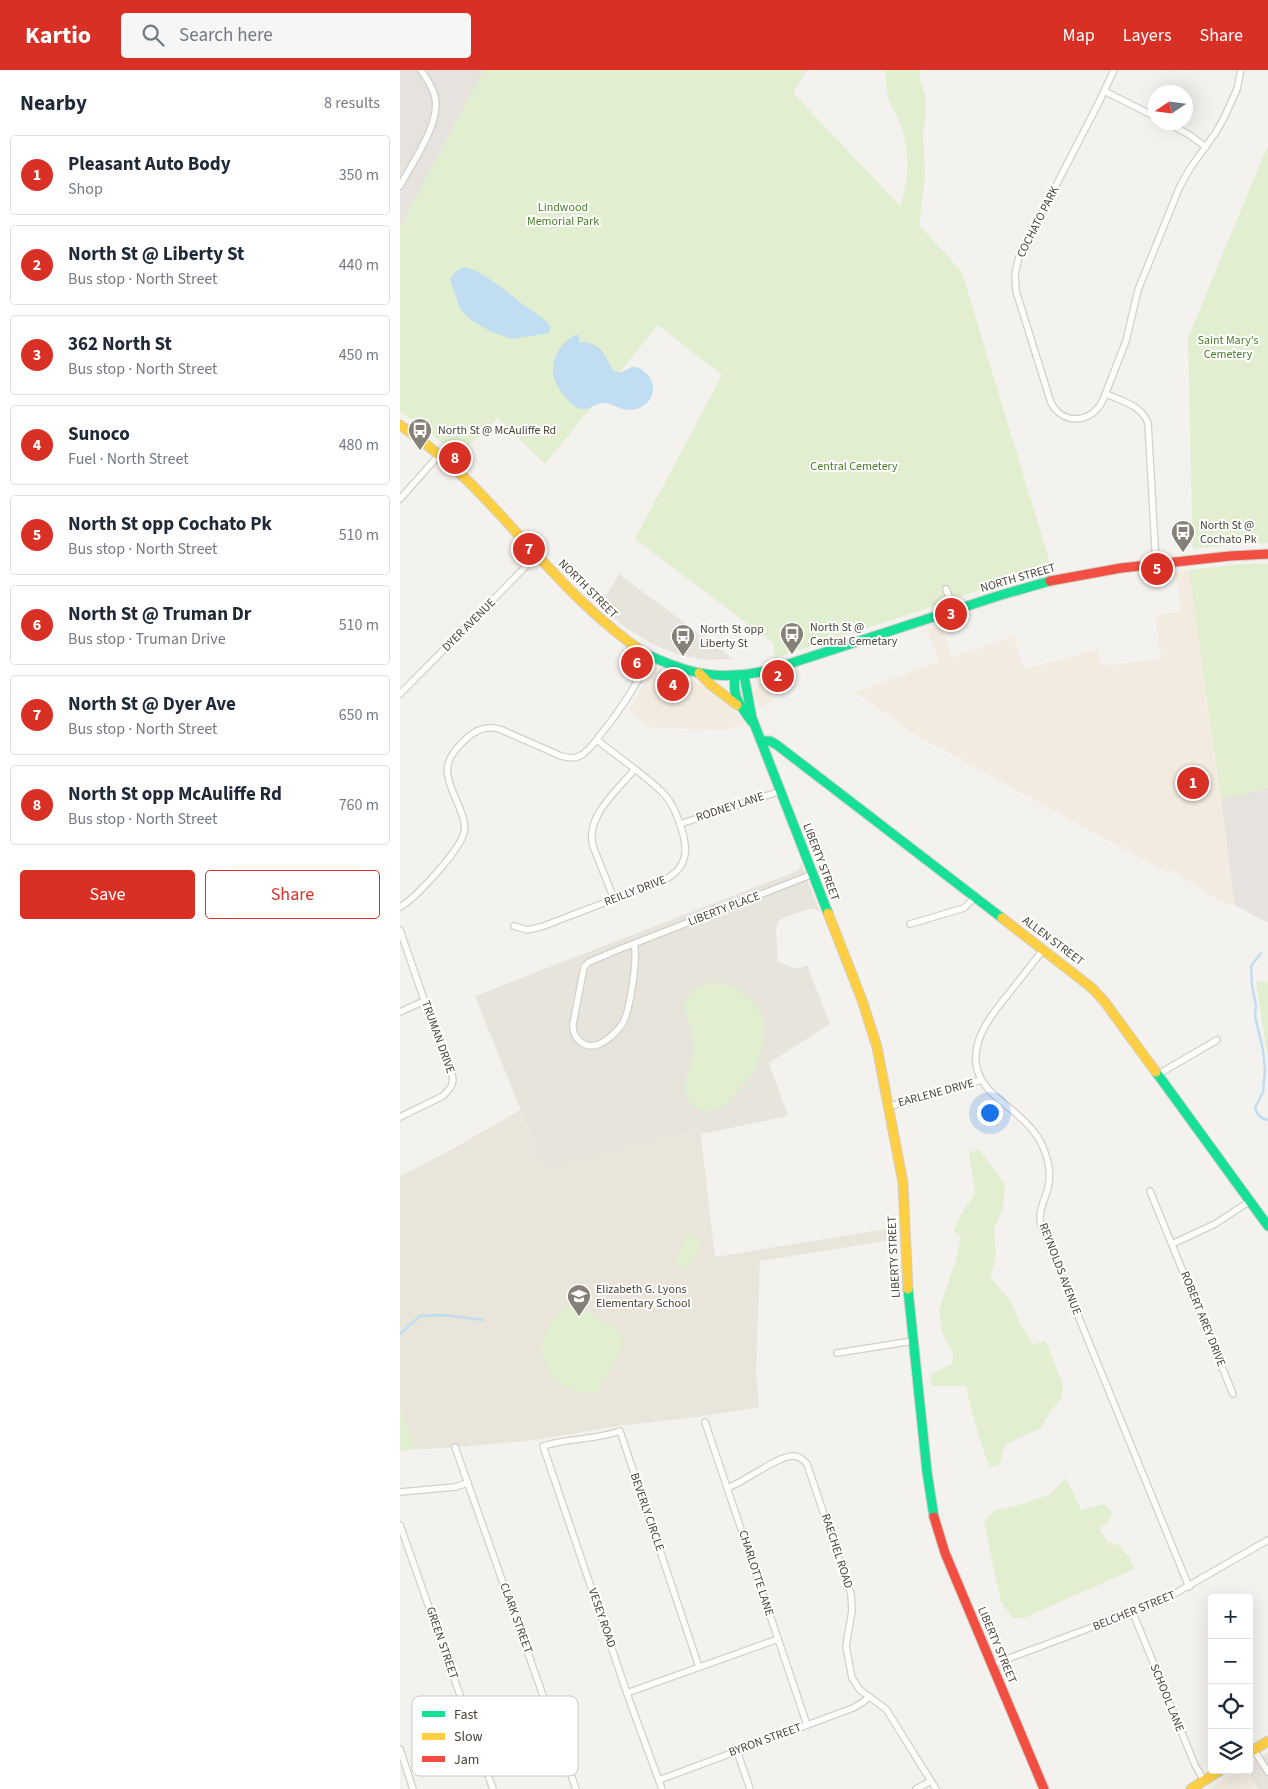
<!DOCTYPE html>
<meta charset="utf-8">
<style>
:root{--surface:#fff;--page:#f6f6f7;--text:#1f2937;--muted:#747a83;--line:#e0e1e3;--accent:#d93025}
body{margin:0;font-family:"Source Sans 3",sans-serif;background:var(--page);color:var(--text)}
.controls{position:absolute;right:15px;bottom:15px;display:grid;overflow:hidden;border-radius:5px;box-shadow:0 5px 20px #0002}
.controls button{width:45px;height:45px;display:grid;place-items:center;padding:0;border:0;border-bottom:1px solid var(--line);background:var(--surface);color:var(--text);font:25px sans-serif}
.compass{position:absolute;left:748px;top:15px;width:45px;height:45px;border-radius:50%;background:var(--surface);box-shadow:0 5px 20px #0002;rotate:257deg}
.you{position:absolute;left:589px;top:1042px;width:18px;height:18px;margin:-12px;border:4px solid #fff;border-radius:50%;background:#1a73e8;box-shadow:0 0 0 8px #1a73e833}
.badge{display:grid;place-items:center;width:32px;height:32px;border-radius:50%;background:var(--accent);color:#fff;font-size:16px;font-weight:700}
.pin{position:absolute;translate:-50% -50%;border:2px solid #fff;box-shadow:0 1px 5px #0006}
.list{margin:0;padding:0;list-style:none}
h2{display:flex;justify-content:space-between;align-items:center;height:65px;margin:0;padding:0 20px;font-size:21px}
h2 small{font-size:16px;font-weight:400;color:var(--muted)}
.list li{display:grid;grid-template-columns:32px 1fr auto;gap:15px;align-items:center;box-sizing:border-box;height:80px;margin:0 10px 10px;padding:0 10px;border:1px solid var(--line);border-radius:5px}
.list b{display:block;font-size:19px;white-space:nowrap}
.list p{margin:0;font-size:16px;white-space:nowrap;color:var(--muted)}
.list em{font-size:16px;font-style:normal;color:var(--muted)}
.actions{display:flex;gap:10px;padding:15px 20px}
.actions a{flex:1;padding:11px 0;border:1px solid var(--accent);border-radius:5px;text-align:center;font-size:18px;color:var(--accent)}
.actions .main{background:var(--accent);color:#fff}
.icon{flex:none;width:28px;height:28px;fill:none;stroke:currentColor;stroke-width:2;stroke-linecap:round;stroke-linejoin:round}
.map{position:relative;flex:none;width:868px;height:1719px;overflow:hidden}
header{display:flex;align-items:center;gap:30px;box-sizing:border-box;height:70px;padding:0 25px;background:var(--accent);color:#fff}
header strong{font-size:24px}
nav{display:flex;gap:28px;margin-inline-start:auto;font-size:18px}
.search{width:350px;height:45px;background:var(--page);display:flex;align-items:center;gap:12px;box-sizing:border-box;padding:0 18px;border-radius:5px;color:var(--muted);font-size:19px}
main{display:flex}
aside{flex:1;background:var(--surface)}
.map>svg:first-child{display:block}
</style>
<header>
<strong>Kartio</strong>
<div class="search"><svg class="icon" aria-label="search" viewBox="0 0 24 24"><circle cx="10" cy="10" r="6"/><path d="M15 15l6 6"/></svg>Search here</div>
<nav><a>Map</a><a>Layers</a><a>Share</a></nav>
</header>
<main>
<aside>
<h2>Nearby<small>8 results</small></h2>
<ul class="list">
<li><span class="badge">1</span><div><b>Pleasant Auto Body</b><p>Shop</p></div><em>350 m</em></li>
<li><span class="badge">2</span><div><b>North St @ Liberty St</b><p>Bus stop · North Street</p></div><em>440 m</em></li>
<li><span class="badge">3</span><div><b>362 North St</b><p>Bus stop · North Street</p></div><em>450 m</em></li>
<li><span class="badge">4</span><div><b>Sunoco</b><p>Fuel · North Street</p></div><em>480 m</em></li>
<li><span class="badge">5</span><div><b>North St opp Cochato Pk</b><p>Bus stop · North Street</p></div><em>510 m</em></li>
<li><span class="badge">6</span><div><b>North St @ Truman Dr</b><p>Bus stop · Truman Drive</p></div><em>510 m</em></li>
<li><span class="badge">7</span><div><b>North St @ Dyer Ave</b><p>Bus stop · North Street</p></div><em>650 m</em></li>
<li><span class="badge">8</span><div><b>North St opp McAuliffe Rd</b><p>Bus stop · North Street</p></div><em>760 m</em></li>
</ul>
<div class="actions"><a class="main">Save</a><a>Share</a></div>
</aside>
<div class="map">
<svg width="868" height="1719" viewBox="0 0 868 1719">
<rect width="100%" height="100%" fill="#f4f2ee"/>
<g fill="#e7e4dc">
<path d="M219 504 333 589 306 590 279 585 254 575 222 555 200 536Z"/>
<path d="M401 794 420 842 414 839H408L383 848 378 852 376 859 378 892 397 899 407 895 430 954 369 993 388 1046 301 1064 300 1058 144 1098 75 926 397 801 400 798Z"/>
<path d="M868 1683V1719H858L847 1700H849V1694Z"/>
</g>
<g fill="#f3ebdf">
<path d="M789 500 835 835 819 831 778 804 770 799 768 803 509 661 507 657 455 622 539 592 529 565 524 562H521L548 553 543 560 552 587 614 566 624 599 697 580 701 596 761 589 755 545 781 542 777 510 774 505 768 503Z"/>
<path d="M254 598 293 611 309 619 326 632 345 653 329 660 250 658 229 641Z"/>
<path d="M367 611 372 631 359 638 354 625V620L359 613Z"/>
<path d="M839 1700H847L858 1719H809Z"/>
</g>
<g fill="#e6e2de">
<path d="M0 0H84L0 156Z"/>
<path d="M868 717V853L835 835 821 729 866 719Z"/>
</g>
<path fill="#eae5da" d="M120 1040 144 1098 300 1058 315 1187 497 1157V1169L360 1191 356 1303 359 1337 297 1347 226 1355 135 1370 49 1378 16 1379 0 1337V1106L49 1081Z"/>
<g fill="#e1eecf">
<path d="M84 0H407L393 23 500 136C509 112 510 83 502 59 499 49 493 40 489 31 486 21 486 10 486 0H520V10L525 26 526 44 523 64 525 107 519 155 562 202 652 500 600 513 501 547 375 588 373 573 235 469 322 305 258 255 145 394 98 348 58 386 34 366 0 342V156Z"/>
<path d="M868 75V473L838 474 793 479 788 268Z"/>
<path d="M840 494H868V717L866 719 821 729 789 500Z"/>
<path d="M856 911 868 912V990Z"/>
<path d="M310 913C315 913 321 912 325 914 339 918 356 932 362 945 367 955 360 988 356 998 351 1007 343 1014 337 1022 330 1031 322 1040 310 1041 293 1043 281 1027 286 1011 289 998 295 988 294 974 293 963 283 942 285 934 287 922 300 916 310 913Z"/>
<path d="M579 1080 605 1114 603 1138 594 1159 596 1188 590 1207 610 1230 620 1253 633 1275 645 1270 663 1314 662 1327 651 1341 640 1359 620 1367 605 1375 599 1395 590 1397C579 1370 572 1344 566 1316H532L530 1304 552 1294 553 1283 542 1262 539 1240 556 1190 561 1166 554 1161 560 1146 575 1124 569 1082Z"/>
<path d="M286 1163 296 1166C301 1178 295 1194 283 1198L276 1195Z"/>
<path d="M177 1234 222 1264 224 1275 198 1322C139 1333 119 1252 177 1234Z"/>
<path d="M0 1337 16 1379 0 1381Z"/>
<path d="M666 1408 681 1440 704 1434 713 1442 707 1453 699 1459 709 1473 719 1475 731 1490 734 1499 624 1548H613L601 1532 584 1452 594 1441 615 1436 649 1425Z"/>
</g>
<g fill="#c0ddf1">
<path d="M64 197C83 201 100 217 115 228 126 238 139 244 150 255L151 257 149 263 111 269 90 261 71 250 60 239 50 209 56 201Z"/>
<path d="M175 265H179V272C201 272 204 284 213 300 226 309 229 286 247 304 261 319 249 339 231 340 222 341 214 334 205 333 197 332 191 339 183 339 170 339 151 311 153 299 155 283 161 273 175 265Z"/>
</g>
<g fill="none" stroke-linecap="round" stroke-linejoin="round">
<g stroke="#c0ddf1" stroke-width="2.5">
<path d="M861 883 851 896 852 915 856 936 855 946 863 980 865 1000 863 1022 855 1038C858 1046 860 1048 868 1050"/>
<path d="M0 1264 20 1246 44 1245 83 1250"/>
</g>
<g stroke="#d2d0cb" stroke-width="8">
<g id="street">
<path d="M714 0 697 36 619 187 615 203 616 221 651 333C664 356 692 353 703 330L726 271 738 220 780 116 791 97 816 62 824 48 837 19 841 0"/>
<path d="M704 21 756 47"/>
<path d="M766 52 788 64 806 77"/>
<path d="M0 116C12 93 41 53 35 27 33 17 26 8 21 0"/>
<path d="M706 324C722 331 741 335 748 353L756 494"/>
<path d="M0 429 39 385"/>
<path d="M546 519 554 540"/>
<path d="M0 624 137 485"/>
<path d="M280 754 381 721"/>
<path d="M214 829 193 776C185 746 217 721 234 700"/>
<path d="M0 837C16 828 61 779 64 762 66 754 63 747 60 739 47 707 37 694 67 668 77 659 89 655 102 660L161 686C168 688 174 689 180 686 189 681 195 672 201 664 221 640 237 614 251 586"/>
<path d="M510 854 564 838 575 827"/>
<path d="M114 856 127 860 141 857 264 810C290 797 288 777 280 754 276 743 272 732 263 723 244 704 218 687 197 670"/>
<path d="M0 860 29 944 51 999 53 1010 51 1017 43 1026 0 1047"/>
<path d="M234 874C238 888 230 940 223 953 218 961 206 972 197 975 183 979 172 967 173 954L184 897 189 892 215 881 413 804"/>
<path d="M643 880C632 894 621 908 610 922 585 952 556 990 594 1025 611 1040 634 1055 643 1077 647 1087 651 1100 649 1111 648 1127 637 1138 641 1155L789 1517"/>
<path d="M0 942 24 931"/>
<path d="M757 1005 817 970"/>
<path d="M489 1036 512 1031 581 1010"/>
<path d="M750 1121 833 1324"/>
<path d="M772 1174 815 1154 850 1131"/>
<path d="M437 1283 513 1271"/>
<path d="M305 1352 407 1655"/>
<path d="M55 1377 176 1719"/>
<path d="M327 1418C345 1412 377 1386 393 1386 399 1386 403 1389 407 1394L451 1524 452 1541 446 1576 452 1608 460 1620 486 1639 536 1719"/>
<path d="M0 1422 55 1417 68 1413"/>
<path d="M0 1455 93 1719"/>
<path d="M733 1543 795 1695 804 1711"/>
<path d="M591 1595 762 1531 868 1470"/>
<path d="M227 1623 378 1569"/>
<path d="M0 1679 13 1719"/>
<path d="M854 1680 868 1702"/>
<path d="M337 1681 350 1719"/>
<path d="M259 1710 453 1638 463 1632 469 1627"/>
<path d="M262 1719 230 1632 143 1376C169 1368 195 1370 220 1361L299 1597"/>
<path d="M516 1719 531 1711"/>
</g>
</g>
<g stroke="#d3cfc5" stroke-width="11">
<g id="fast">
<path d="M246 584C274 597 303 608 335 605 347 605 359 602 370 600L601 525 650 511"/>
<path d="M344 605 352 648 428 843"/>
<path d="M335 606C332 628 340 635 352 652"/>
<path d="M361 671H370L377 675 602 848"/>
<path d="M756 1002 868 1156"/>
<path d="M508 1219 527 1402 534 1447"/>
</g>
</g>
<g stroke="#d3cfc5" stroke-width="11">
<g id="slow">
<path d="M0 355C26 373 51 394 73 416 130 474 177 538 246 584"/>
<path d="M299 603 311 615 337 635"/>
<path d="M428 843 462 930 477 977 503 1113 508 1219"/>
<path d="M602 848 692 918 704 931 756 1002"/>
<path d="M849 1683 868 1671"/>
<path d="M791 1719 821 1700"/>
</g>
</g>
<g stroke="#d3cfc5" stroke-width="11">
<g id="jam">
<path d="M650 511 721 498 830 486 868 484"/>
<path d="M534 1447 545 1483 644 1719"/>
</g>
</g>
<use href="#street" stroke="#fdfdfc" stroke-width="5.5"/>
<use href="#fast" stroke="#16e098" stroke-width="9"/>
<use href="#slow" stroke="#ffcf43" stroke-width="9"/>
<use href="#jam" stroke="#f24e42" stroke-width="9"/>
</g>
<defs>
<g id="bus-pin" transform="scale(1.25)"><path d="M0 17L-7.5 6A9.5 9.5 0 1 1 7.5 6Z" fill="#868178" stroke="#fff"/><path d="M-5-6H5V4H4V6H2V4H-2V6H-4V4H-5ZM-3.5-4V0h7V-4ZM-3.5 1.2v1.5H-2V1.2ZM2 1.2v1.5H3.5V1.2Z" fill="#fff"/></g>
<g id="school-pin" transform="scale(1.25)"><path d="M0 17L-7.5 6A9.5 9.5 0 1 1 7.5 6Z" fill="#868178" stroke="#fff"/><path d="M0-5L7-2L0 1L-7-2ZM-4 1L0 2.5L4 1V4Q0 6-4 4Z" fill="#fff"/></g>
</defs>
<g fill-rule="evenodd">
<use href="#bus-pin" x="20" y="360"/>
<use href="#bus-pin" x="783" y="462"/>
<use href="#bus-pin" x="392" y="564"/>
<use href="#bus-pin" x="283" y="566"/>
<use href="#school-pin" x="179" y="1226"/>
</g>
<g text-anchor="middle" dominant-baseline="central" stroke-width="4" stroke-linejoin="round" paint-order="stroke">
<g font-size="12" fill="#4a7f2a" stroke="#fff">
<text x="163" y="137">Lindwood<tspan x="163" dy="14">Memorial Park</tspan></text>
<text x="828" y="270">Saint Mary's<tspan x="828" dy="14">Cemetery</tspan></text>
<text x="454" y="396">Central Cemetery</text>
</g>
<g font-size="12" fill="#4b4439" stroke="#fff">
<text transform="translate(638 152) rotate(-63)">COCHATO PARK</text>
<text transform="translate(618 508) rotate(-16)">NORTH STREET</text>
<text transform="translate(188 519) rotate(45)">NORTH STREET</text>
<text transform="translate(69 555) rotate(-45)">DYER AVENUE</text>
<text transform="translate(330 737) rotate(-18)">RODNEY LANE</text>
<text transform="translate(421 792) rotate(69)">LIBERTY STREET</text>
<text transform="translate(235 821) rotate(-21)">REILLY DRIVE</text>
<text transform="translate(324 839) rotate(-21)">LIBERTY PLACE</text>
<text transform="translate(653 871) rotate(37)">ALLEN STREET</text>
<text transform="translate(38 967) rotate(70)">TRUMAN DRIVE</text>
<text transform="translate(536 1023) rotate(-15)">EARLENE DRIVE</text>
<text transform="translate(494 1187) rotate(-93)">LIBERTY STREET</text>
<text transform="translate(660 1199) rotate(69)">REYNOLDS AVENUE</text>
<text transform="translate(803 1249) rotate(68)">ROBERT AREY DRIVE</text>
<text transform="translate(247 1442) rotate(71)">BEVERLY CIRCLE</text>
<text transform="translate(437 1481) rotate(72)">RAECHEL ROAD</text>
<text transform="translate(356 1503) rotate(72)">CHARLOTTE LANE</text>
<text transform="translate(734 1541) rotate(-22)">BELCHER STREET</text>
<text transform="translate(116 1548) rotate(70)">CLARK STREET</text>
<text transform="translate(202 1548) rotate(71)">VESEY ROAD</text>
<text transform="translate(42 1573) rotate(71)">GREEN STREET</text>
<text transform="translate(597 1575) rotate(67)">LIBERTY STREET</text>
<text transform="translate(767 1628) rotate(68)">SCHOOL LANE</text>
<text transform="translate(365 1670) rotate(-20)">BYRON STREET</text>
</g>
<g font-size="12" fill="#4b4439" stroke="#fff" text-anchor="start">
<text x="38" y="360">North St @ McAuliffe Rd</text>
<text x="800" y="455">North St @<tspan x="800" dy="14">Cochato Pk</tspan></text>
<text x="410" y="557">North St @<tspan x="410" dy="14">Central Cemetary</tspan></text>
<text x="300" y="559">North St opp<tspan x="300" dy="14">Liberty St</tspan></text>
<text x="196" y="1219">Elizabeth G. Lyons<tspan x="196" dy="14">Elementary School</tspan></text>
</g>
</g>
<rect x="12" y="1626" width="166" height="80" rx="8" fill="#fff" stroke="#c9c7c4" stroke-width="1"/>
<rect x="22" y="1641" width="23" height="6" fill="#16e098"/>
<rect x="22" y="1663" width="23" height="7" fill="#ffcf43"/>
<rect x="22" y="1686" width="23" height="6" fill="#f24e42"/>
<g font-size="14" fill="#4b4439">
<text x="54" y="1649">Fast</text>
<text x="54" y="1671">Slow</text>
<text x="54" y="1694">Jam</text>
</g>
</svg>
<div class="controls">
<button>+</button>
<button>−</button>
<button><svg class="icon" aria-label="locate" viewBox="0 0 24 24"><circle cx="12" cy="12" r="6"/><path d="M12 2v4M12 18v4M2 12h4M18 12h4"/></svg></button>
<button><svg class="icon" aria-label="layers" viewBox="0 0 24 24"><path d="M12 4l9 5-9 5-9-5zM3 14l9 5 9-5"/></svg></button>
</div>
<svg class="compass" viewBox="-18 -18 36 36"><path d="M0-13l5 13h-10z" fill="#e53935"/><path d="M0 13l5-13h-10z" fill="#747a83"/></svg>
<div class="you"></div>
<div class="pin badge" style="left:793px;top:713px">1</div>
<div class="pin badge" style="left:378px;top:606px">2</div>
<div class="pin badge" style="left:551px;top:544px">3</div>
<div class="pin badge" style="left:273px;top:615px">4</div>
<div class="pin badge" style="left:757px;top:499px">5</div>
<div class="pin badge" style="left:237px;top:593px">6</div>
<div class="pin badge" style="left:129px;top:479px">7</div>
<div class="pin badge" style="left:55px;top:388px">8</div>
</div>
</main>
